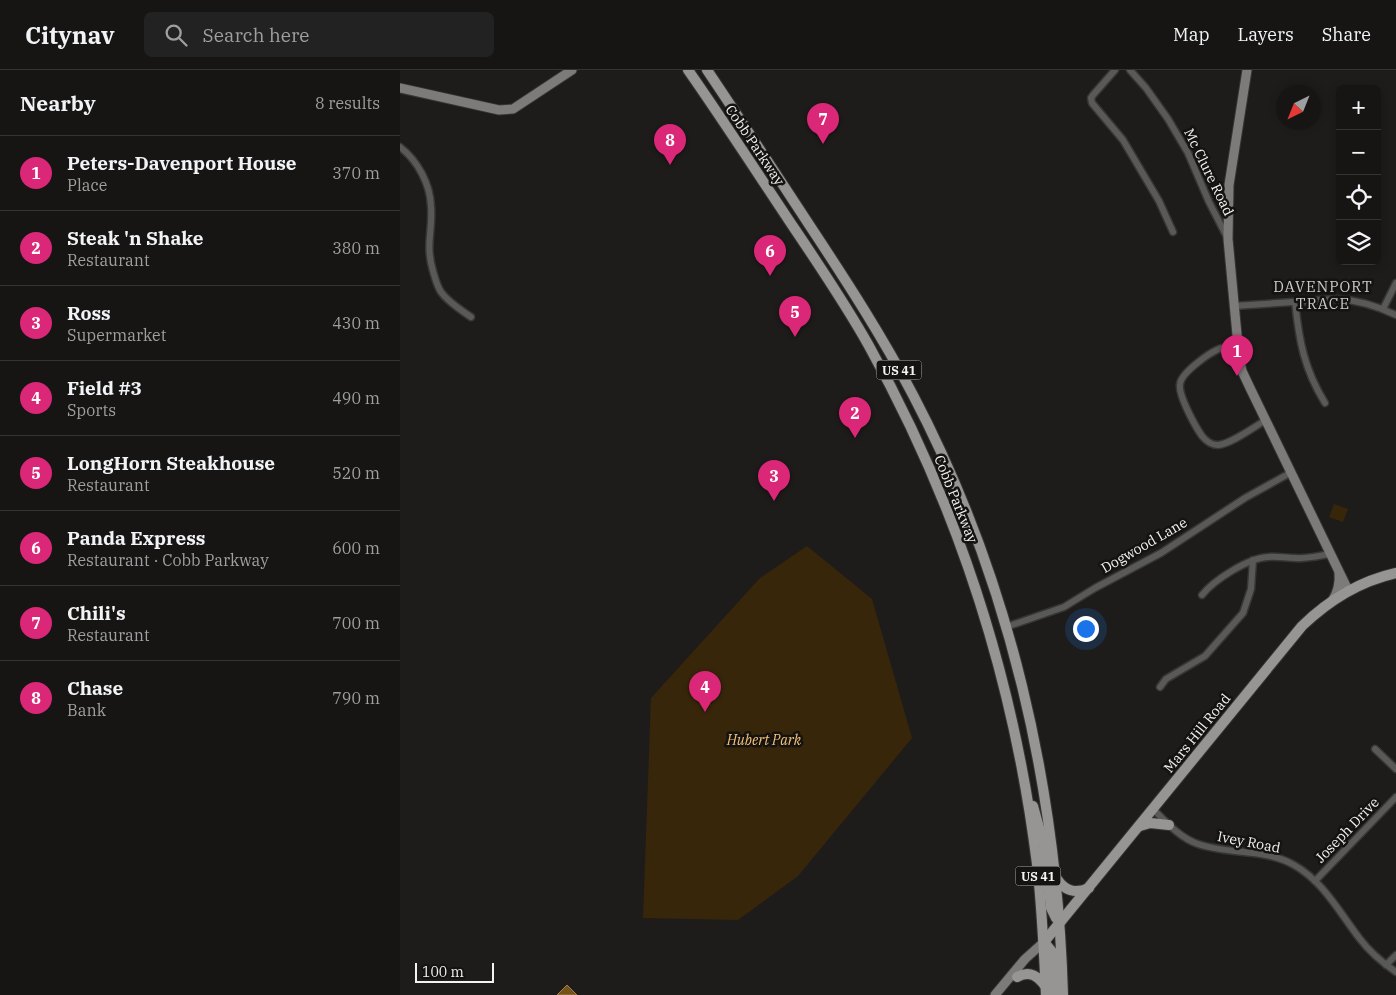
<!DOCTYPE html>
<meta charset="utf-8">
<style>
:root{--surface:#161514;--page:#232222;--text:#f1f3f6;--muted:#9e9fa0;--line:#353434;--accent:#db2777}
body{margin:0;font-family:"IBM Plex Serif",serif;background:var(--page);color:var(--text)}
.controls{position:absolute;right:15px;top:15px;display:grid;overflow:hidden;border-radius:8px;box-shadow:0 2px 8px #0003}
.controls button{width:45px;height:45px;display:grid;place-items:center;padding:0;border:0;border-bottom:1px solid var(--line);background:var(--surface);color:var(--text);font:25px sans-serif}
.compass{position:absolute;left:876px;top:15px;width:45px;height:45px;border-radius:50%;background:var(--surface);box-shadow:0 2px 8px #0003;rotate:223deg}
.scale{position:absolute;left:15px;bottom:12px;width:79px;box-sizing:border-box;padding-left:5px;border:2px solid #f3f2f0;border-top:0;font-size:14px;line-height:18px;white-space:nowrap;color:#f3f2f0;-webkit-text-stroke:4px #151311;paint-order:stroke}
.you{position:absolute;left:685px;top:558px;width:18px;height:18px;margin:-12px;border:4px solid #fff;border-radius:50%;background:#1a73e8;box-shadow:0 0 0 8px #1a73e833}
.badge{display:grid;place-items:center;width:32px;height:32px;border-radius:50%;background:var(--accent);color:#fff;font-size:16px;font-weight:700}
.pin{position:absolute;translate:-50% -41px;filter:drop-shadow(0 1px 2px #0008)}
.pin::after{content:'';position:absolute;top:26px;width:18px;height:15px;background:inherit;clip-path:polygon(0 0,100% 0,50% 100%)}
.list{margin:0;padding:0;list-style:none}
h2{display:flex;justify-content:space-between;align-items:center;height:65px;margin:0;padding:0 20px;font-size:21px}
h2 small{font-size:16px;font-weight:400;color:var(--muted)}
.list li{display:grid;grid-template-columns:32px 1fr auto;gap:15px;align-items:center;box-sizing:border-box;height:75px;padding:0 20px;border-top:1px solid var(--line)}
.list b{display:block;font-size:19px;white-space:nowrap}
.list p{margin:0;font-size:16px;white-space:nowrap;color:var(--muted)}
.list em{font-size:16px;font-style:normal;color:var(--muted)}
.icon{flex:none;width:28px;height:28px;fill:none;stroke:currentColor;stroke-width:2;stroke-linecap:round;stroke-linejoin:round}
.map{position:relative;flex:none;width:996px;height:925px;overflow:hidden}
header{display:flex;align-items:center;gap:30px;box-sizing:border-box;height:70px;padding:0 25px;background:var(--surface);border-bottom:1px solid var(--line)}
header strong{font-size:24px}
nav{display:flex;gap:28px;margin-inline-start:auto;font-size:18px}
.search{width:350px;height:45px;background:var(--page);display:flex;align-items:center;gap:12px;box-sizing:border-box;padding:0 18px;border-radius:8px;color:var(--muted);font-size:19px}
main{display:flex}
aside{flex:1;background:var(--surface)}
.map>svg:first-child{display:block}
</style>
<header>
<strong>Citynav</strong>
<div class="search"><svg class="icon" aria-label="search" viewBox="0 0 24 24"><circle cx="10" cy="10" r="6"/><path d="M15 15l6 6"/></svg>Search here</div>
<nav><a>Map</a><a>Layers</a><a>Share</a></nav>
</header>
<main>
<aside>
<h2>Nearby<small>8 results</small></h2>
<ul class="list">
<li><span class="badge">1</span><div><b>Peters-Davenport House</b><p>Place</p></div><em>370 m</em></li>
<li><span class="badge">2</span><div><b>Steak 'n Shake</b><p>Restaurant</p></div><em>380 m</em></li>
<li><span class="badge">3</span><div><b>Ross</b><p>Supermarket</p></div><em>430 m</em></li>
<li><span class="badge">4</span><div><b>Field #3</b><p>Sports</p></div><em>490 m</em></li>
<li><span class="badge">5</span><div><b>LongHorn Steakhouse</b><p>Restaurant</p></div><em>520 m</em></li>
<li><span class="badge">6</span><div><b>Panda Express</b><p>Restaurant · Cobb Parkway</p></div><em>600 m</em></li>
<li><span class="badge">7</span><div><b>Chili's</b><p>Restaurant</p></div><em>700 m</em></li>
<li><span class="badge">8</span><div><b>Chase</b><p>Bank</p></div><em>790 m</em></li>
</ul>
</aside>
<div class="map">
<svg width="996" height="925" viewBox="0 0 996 925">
<rect width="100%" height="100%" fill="#1e1c1a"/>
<g fill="#37260a">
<path d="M934 434 948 439 943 452 929 447Z"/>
<path d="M407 476 472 529 512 668 398 806 338 850 243 848 251 628 360 508Z"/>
</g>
<path fill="#765217" stroke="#9c8258" d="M167 915 177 925H157Z"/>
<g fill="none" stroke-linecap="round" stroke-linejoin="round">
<g stroke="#383634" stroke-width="9">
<g id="street">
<path d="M715 0 693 25 691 28 692 33 723 70 759 131 773 162"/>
<path d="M730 0 746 18 768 49 788 83 809 132 827 167"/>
<path d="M0 77C18 91 30 114 31 136 33 161 25 174 33 201 35 208 37 216 41 222 49 233 60 239 71 247"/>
<path d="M895 232C899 270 904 299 925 333"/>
<path d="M834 236 937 229C957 230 977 236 996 245"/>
<path d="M983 239 996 213"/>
<path d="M838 277C832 277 825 276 819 279 809 283 781 303 780 314 778 325 795 356 802 366 806 371 812 375 818 375 831 374 854 357 866 350"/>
<path d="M802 525C814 510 848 488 868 487 877 486 886 488 895 488 907 489 918 486 930 484"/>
<path d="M606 557 664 537 695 518 761 483 845 428 890 403"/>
<path d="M760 617 766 609 805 586 843 543 851 519 853 490"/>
<path d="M975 679 996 699"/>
<path d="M753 739C766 752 780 768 798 774 829 785 864 778 894 795 924 812 939 842 960 869 969 881 983 893 996 902"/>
<path d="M915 811 996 727"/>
<path d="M986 895 996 885"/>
</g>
</g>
<g stroke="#383634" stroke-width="11">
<g id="secondary">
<path d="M847 0 829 115 828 169 839 286 842 301 851 320 948 520"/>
<path d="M0 18 99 40 113 39 172 0"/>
<path d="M932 531C938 522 940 514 939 503"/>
<path d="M595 925 625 889 644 872"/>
</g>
</g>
<g stroke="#383634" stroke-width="12">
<g id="primary">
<path d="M288 0C323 50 356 101 390 152 417 192 445 233 469 276 558 436 614 611 637 794 642 837 644 881 646 925"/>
<path d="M307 0C342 52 376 104 410 156 447 212 482 266 513 325 610 510 657 717 663 925"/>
<path d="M633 736 644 775 651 838 656 848 660 852"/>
<path d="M740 756 750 753 769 755"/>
<path d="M657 809C665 821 675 824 689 818"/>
<path d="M644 872 902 556C929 530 960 511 996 503"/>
<path d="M644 872 653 883 655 925"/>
<path d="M617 907C630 900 638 906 646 917"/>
</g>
</g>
<use href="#street" stroke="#595958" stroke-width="6"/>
<use href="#secondary" stroke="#7c7b79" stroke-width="9"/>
<use href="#primary" stroke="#979593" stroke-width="10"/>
</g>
<g text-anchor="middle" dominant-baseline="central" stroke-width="5" stroke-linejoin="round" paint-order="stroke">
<g fill="#151311" stroke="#b0afad" stroke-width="1">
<rect x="476.5" y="290.5" width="45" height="19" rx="4"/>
<rect x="615.5" y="796.5" width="45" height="19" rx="4"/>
</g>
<g font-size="12" font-weight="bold" fill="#f3f2f0">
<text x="499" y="300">US 41</text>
<text x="638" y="806">US 41</text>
</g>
<g font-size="14" fill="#f3f2f0" stroke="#151311">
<text transform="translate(355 75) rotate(56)">Cobb Parkway</text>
<text transform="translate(809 102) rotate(64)">Mc Clure Road</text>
<text transform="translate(556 429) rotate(68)">Cobb Parkway</text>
<text transform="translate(744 475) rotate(-30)">Dogwood Lane</text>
<text transform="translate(797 663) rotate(-51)">Mars Hill Road</text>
<text transform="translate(947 760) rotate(-46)">Joseph Drive</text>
<text transform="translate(849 772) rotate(11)">Ivey Road</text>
</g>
<g font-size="14" font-style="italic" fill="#f6c276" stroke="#151311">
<text x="364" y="670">Hubert Park</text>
</g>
<g font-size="15" letter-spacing="1" fill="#cbc9c6" stroke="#151311">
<text x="923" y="216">DAVENPORT<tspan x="923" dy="17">TRACE</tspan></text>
</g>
</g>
</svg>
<div class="controls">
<button>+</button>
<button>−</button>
<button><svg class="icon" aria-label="locate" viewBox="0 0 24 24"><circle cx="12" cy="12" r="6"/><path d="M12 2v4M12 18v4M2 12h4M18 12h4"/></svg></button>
<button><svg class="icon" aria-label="layers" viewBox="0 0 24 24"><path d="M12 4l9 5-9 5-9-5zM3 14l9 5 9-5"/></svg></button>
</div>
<svg class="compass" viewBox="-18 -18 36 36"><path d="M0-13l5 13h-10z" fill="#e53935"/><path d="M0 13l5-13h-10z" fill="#9e9fa0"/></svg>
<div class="scale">100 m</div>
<div class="you"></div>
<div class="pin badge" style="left:837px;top:306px">1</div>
<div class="pin badge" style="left:455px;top:368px">2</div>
<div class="pin badge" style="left:374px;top:431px">3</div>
<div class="pin badge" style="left:305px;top:642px">4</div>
<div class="pin badge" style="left:395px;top:267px">5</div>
<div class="pin badge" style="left:370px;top:206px">6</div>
<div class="pin badge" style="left:423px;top:74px">7</div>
<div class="pin badge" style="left:270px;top:95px">8</div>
</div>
</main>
